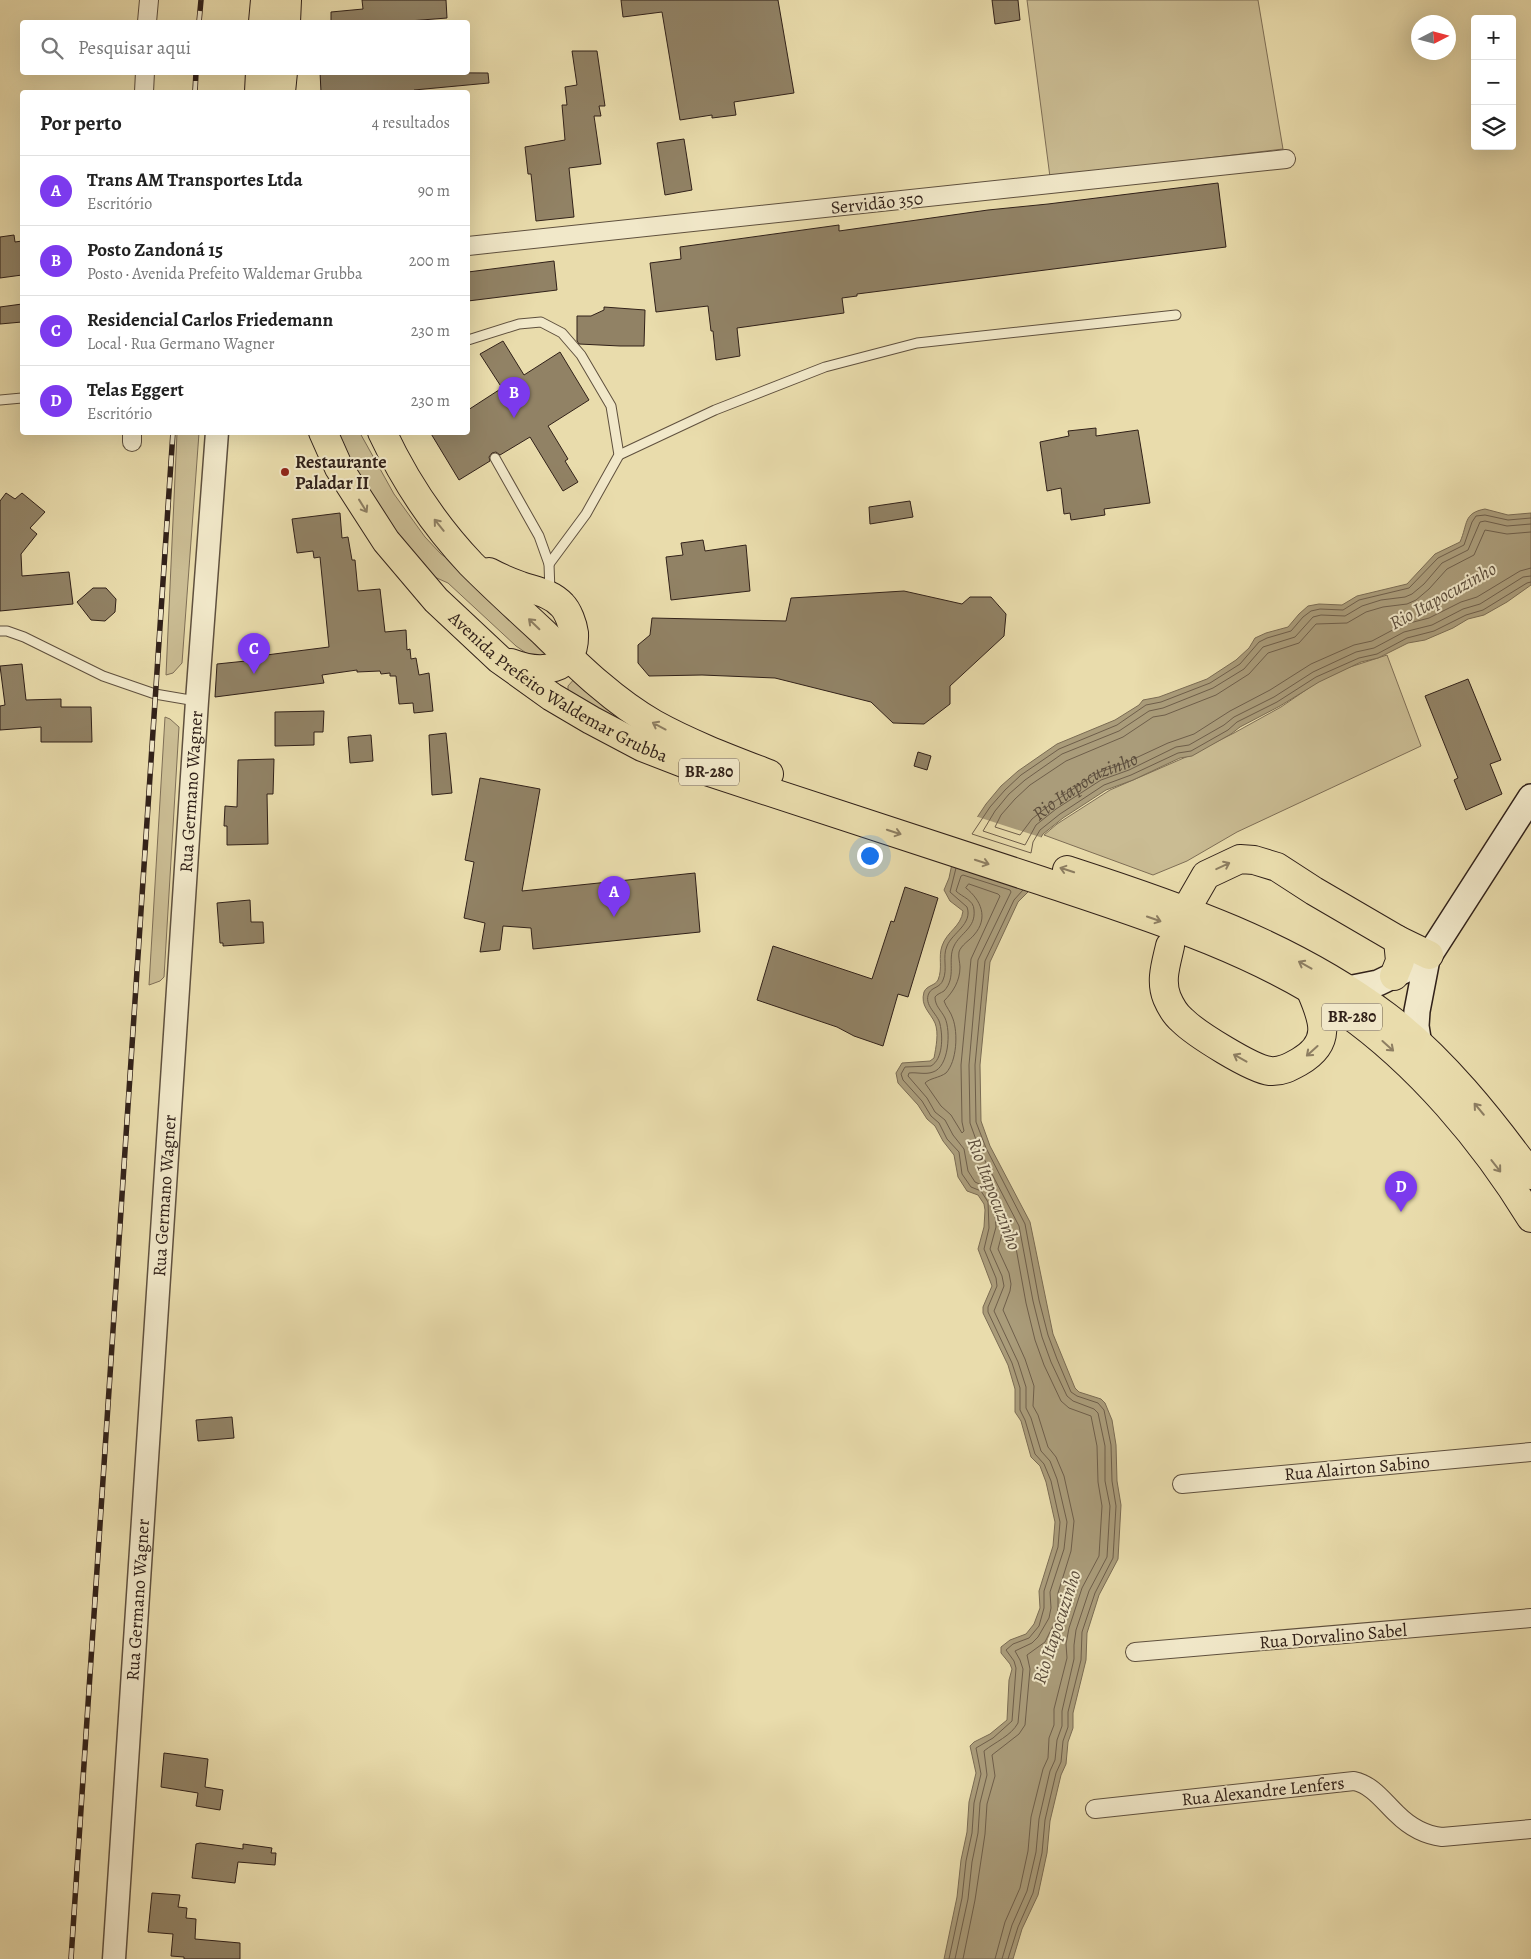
<!DOCTYPE html>
<html lang="pt">
<meta charset="utf-8">
<style>
:root{--surface:#fff;--page:#f6f6f6;--text:#222;--muted:#767676;--line:#e0e0e0;--accent:#7c3aed}
body{margin:0;font-family:Alegreya,serif;background:var(--page);color:var(--text)}
.controls{position:absolute;right:15px;top:15px;display:grid;overflow:hidden;border-radius:5px;box-shadow:0 5px 20px #0002}
.controls button{width:45px;height:45px;display:grid;place-items:center;padding:0;border:0;border-bottom:1px solid var(--line);background:var(--surface);color:var(--text);font:25px sans-serif}
.compass{position:absolute;left:1411px;top:15px;width:45px;height:45px;border-radius:50%;background:var(--surface);box-shadow:0 5px 20px #0002;rotate:84deg}
.you{position:absolute;left:869px;top:855px;width:18px;height:18px;margin:-12px;border:4px solid #fff;border-radius:50%;background:#1a73e8;box-shadow:0 0 0 8px #1a73e833}
.badge{display:grid;place-items:center;width:32px;height:32px;border-radius:50%;background:var(--accent);color:#fff;font-size:16px;font-weight:700}
.pin{position:absolute;translate:-50% -41px;filter:drop-shadow(0 1px 2px #0008)}
.pin::after{content:'';position:absolute;top:26px;width:18px;height:15px;background:inherit;clip-path:polygon(0 0,100% 0,50% 100%)}
.list{margin:0;padding:0;list-style:none}
h2{display:flex;justify-content:space-between;align-items:center;height:65px;margin:0;padding:0 20px;font-size:21px}
h2 small{font-size:16px;font-weight:400;color:var(--muted)}
.list li{display:grid;grid-template-columns:32px 1fr auto;gap:15px;align-items:center;box-sizing:border-box;height:70px;padding:0 20px;border-top:1px solid var(--line)}
.list b{display:block;font-size:19px;white-space:nowrap}
.list p{margin:0;font-size:16px;white-space:nowrap;color:var(--muted)}
.list em{font-size:16px;font-style:normal;color:var(--muted)}
.icon{flex:none;width:28px;height:28px;fill:none;stroke:currentColor;stroke-width:2;stroke-linecap:round;stroke-linejoin:round}
.map{position:relative;flex:none;width:1531px;height:1959px;overflow:hidden}
.search{position:absolute;background:var(--surface);box-shadow:0 5px 20px #0002;left:20px;top:20px;width:450px;height:55px;display:flex;align-items:center;gap:12px;box-sizing:border-box;padding:0 18px;border-radius:5px;color:var(--muted);font-size:19px}
.panel{position:absolute;background:var(--surface);box-shadow:0 5px 20px #0002;left:20px;top:90px;width:450px;height:345px;border-radius:5px}
.map>svg:first-child{display:block}
</style>
<div class="map">
<svg width="1531" height="1959" viewBox="0 0 1531 1959">
<rect width="100%" height="100%" fill="#e9dcac"/>
<filter id="stains"><feTurbulence type="fractalNoise" baseFrequency=".004" numOctaves="4"/><feColorMatrix values="0 0 0 0 .2 0 0 0 0 .09 0 0 0 0 .02 0 0 0 .5 -.17"/></filter>
<radialGradient id="worn" r=".72"><stop offset=".6" stop-color="#630" stop-opacity="0"/><stop offset="1" stop-color="#630" stop-opacity=".3"/></radialGradient>
<g fill="#cabc93" stroke="#7e6e56">
<path d="M1027 0H1258L1283 149 1050 177Z"/>
<path d="M177 433H199L182 663 173 673 166 675Z"/>
<path d="M336 433H360L394 494 425 537 441 554 462 569 552 658 535 659 516 646 448 583 430 575 408 550 363 483Z"/>
<path d="M1387 655 1421 746 1237 832 1187 861 1153 875 1044 835 1057 824 1110 790 1186 757 1234 733 1281 707 1319 681 1347 668Z"/>
<path d="M576 677 672 748 568 693V686Z"/>
<path d="M165 717 170 719 179 727 164 977 160 981 149 985Z"/>
</g>
<g fill="#aa9c7a" stroke="#7a6b53">
<path d="M1485 509 1508 515 1531 513V585L1507 602 1484 615 1468 619 1453 628 1425 640 1408 643 1378 658 1361 662 1319 682 1280 706 1240 727 1231 734 1192 756 1180 758 1133 780 1106 790 1063 818 1043 834 1037 844 976 819 986 804 1001 786 1018 771 1057 744 1115 720 1139 705 1143 700 1159 697 1207 679 1236 660 1249 648 1255 638 1266 633 1288 627 1299 614 1308 606 1319 604 1342 605 1357 596 1407 584 1435 554 1460 542C1468 524 1463 513 1485 509Z"/>
<path d="M953 859 1034 886 1018 902 990 962 980 1065 981 1121 990 1146 1030 1222 1053 1334 1075 1388 1079 1392 1101 1399 1105 1403 1112 1420 1116 1445 1117 1481 1121 1505 1118 1559 1099 1595 1087 1633 1086 1660 1073 1713V1728L1068 1742 1066 1764 1061 1775 1050 1821 1047 1853 1038 1895 1022 1929 1013 1959H944L957 1897 961 1860 967 1832 969 1802 976 1773 970 1746 974 1742 990 1734 1007 1720 1009 1680 1012 1669 1010 1664 1001 1653V1647L1010 1640 1026 1634 1034 1624 1040 1608 1039 1591 1053 1546 1055 1522 1046 1482 1040 1466 1031 1457 1021 1421 1015 1412V1389L1008 1365 983 1313V1307L992 1286 978 1249 984 1227 985 1210 984 1204 978 1195 967 1191 958 1177 954 1155 943 1141 935 1126 927 1119 918 1105 898 1083 896 1073 902 1063 930 1061 934 1058C936 1047 939 1033 935 1023 930 1012 920 1006 924 992 927 985 935 986 938 980 943 968 938 957 942 946 947 931 961 927 963 911L950 901 944 890 949 878Z"/>
</g>
<path fill="#e9dcac" d="M975 816 1043 838 1040 844 1041 863 1038 864 961 839V836Z"/>
<g fill="none" stroke-linecap="round" stroke-linejoin="round">
<g stroke="#6e5e4a" stroke-width="1">
<path d="M1531 518 1508 520 1485 515 1476 516 1472 522 1464 545 1438 558 1409 588 1359 600 1343 610 1320 609 1311 611 1303 617 1291 631 1267 638 1259 642 1240 664 1210 683 1161 702 1146 705 1117 725 1059 749 1021 775 1005 790 990 807 972 834 1031 853 1033 842 1040 830 1060 814 1104 785 1131 775 1178 753 1191 751 1228 730 1237 722 1277 702 1316 677 1359 658 1377 654 1407 638 1434 631 1466 615 1483 610 1527 583 1531 582"/>
<path d="M1531 524 1507 526 1485 521 1480 522 1468 550 1442 563 1424 584 1412 594 1405 597 1381 600 1362 606 1345 616 1321 615 1313 617 1295 637 1263 647 1244 669 1213 688 1163 708 1149 711 1119 731 1062 754 1025 780 1009 794 995 811 983 831 1025 845 1036 825 1056 809 1101 780 1129 770 1176 747 1189 745 1224 725 1234 717 1274 697 1313 672 1356 652 1374 648 1404 632 1432 625 1463 609 1480 604 1523 577 1531 576"/>
<path id="s1" d="M1531 532 1507 534 1485 530 1474 555 1447 569 1429 589 1416 600 1407 604 1383 607 1366 612 1347 623 1316 624 1299 643 1268 653 1249 674 1216 695 1165 715 1153 717 1123 737 1066 761 1030 785 1015 799 1001 815 995 827 1020 835 1032 819 1052 803 1097 773 1125 763 1168 743 1194 734 1230 711 1270 690 1311 664 1354 645 1372 641 1402 625 1429 618 1461 602 1477 597 1520 571 1531 568"/>
<path d="M969 884 998 894 1000 896 971 959 961 1065 962 1122 964 1131 962 1133 951 1115 941 1106 925 1083C930 1078 939 1078 946 1073 957 1061 958 1033 953 1019 951 1012 946 1007 944 1001 953 992 960 981 960 967 960 963 958 957 959 952 961 945 970 940 974 935 989 918 981 900 966 888Z"/>
<path d="M949 1959 962 1898 966 1861 972 1833 974 1803 981 1774 976 1748 993 1738 1012 1721 1016 1668 1014 1661 1006 1650 1013 1644 1029 1638 1039 1626 1044 1608V1591L1058 1547 1060 1522 1051 1481 1044 1464 1035 1454 1025 1420 1020 1410V1388L1012 1363 988 1312V1307L997 1286 996 1278 984 1249 989 1228 988 1202 981 1191 971 1187 962 1174 959 1152 947 1139 939 1123 931 1116 922 1101 903 1080 901 1074 905 1067 931 1066C943 1059 943 1037 940 1024 938 1014 923 1005 929 993 932 987 940 988 943 980 948 969 942 957 947 946 952 933 973 924 967 907L950 892 956 868"/>
<path d="M955 1959 968 1899 972 1862 978 1833 980 1803 987 1775 984 1751C995 1742 1011 1736 1018 1723L1023 1669 1020 1660 1015 1651 1032 1643 1038 1637 1049 1618 1051 1608 1050 1592 1064 1549 1067 1522 1057 1479 1050 1461 1041 1451 1031 1418 1026 1408V1387L1018 1362 994 1311 1004 1286 1002 1276 990 1249 996 1227 994 1200 986 1187 975 1182 968 1171 964 1149 953 1135 945 1120 935 1112 927 1098 908 1076 909 1073C917 1072 925 1075 933 1072 949 1067 951 1031 945 1018 941 1010 935 1006 935 997 937 994 941 993 944 991 957 977 947 960 954 946 960 933 976 928 974 910 974 900 962 897 956 891L961 876 963 875 1010 890 1011 892 978 960 969 1065 970 1123 980 1151 1019 1226 1033 1301 1042 1337 1051 1362 1067 1396 1073 1401 1094 1409 1098 1413 1105 1446V1481L1110 1506 1107 1557 1089 1591 1076 1630 1074 1645V1659L1062 1711V1726L1057 1740 1055 1760 1050 1771 1039 1819 1036 1852 1027 1891 1012 1925 1002 1959"/>
<path d="M963 1959 975 1900 985 1834 987 1804 995 1776 992 1755 1019 1734 1025 1725 1030 1669 1027 1655 1045 1642 1056 1620 1058 1608V1593L1071 1551 1074 1521 1064 1476 1056 1457 1048 1447 1038 1415 1033 1406 1034 1386 1025 1359 1003 1310 1010 1291 1011 1284 1009 1273 998 1249 1003 1230V1220L1005 1218 1009 1221 1014 1237 1026 1303 1035 1340 1044 1365 1061 1401 1069 1408 1091 1416 1097 1446 1098 1482 1102 1506 1099 1556 1082 1588 1069 1628 1066 1644 1067 1658 1054 1709V1725L1049 1738 1048 1758 1043 1769 1031 1817 1028 1851 1020 1888 1005 1922 995 1959"/>
<path d="M1008 1959 1018 1927 1033 1893 1042 1853 1045 1820 1056 1773 1061 1762 1063 1741 1068 1727V1712L1081 1660 1082 1632 1095 1593 1113 1558 1116 1506 1112 1481 1111 1445 1104 1410 1098 1403 1077 1396 1071 1392 1057 1359 1048 1335 1039 1300 1025 1224 986 1148 976 1122 975 1065 985 961 1014 900 1023 890"/>
</g>
</g>
<g fill="#918265" stroke="#312119">
<path d="M362 0H446L447 18 396 22H331V12L363 9Z"/>
<path d="M621 0H778L794 93 734 102 736 115 712 118V115L680 120 662 12 623 17Z"/>
<path d="M992 0H1018L1020 20 995 24Z"/>
<path d="M572 51H597L605 106H599L601 116H594L601 164 569 168 574 217 536 221 531 174H528L525 147 565 140 562 105H567L565 87 577 85Z"/>
<path d="M320 72 488 73 489 83 414 90V92H321Z"/>
<path d="M684 139 692 190 665 195 657 143Z"/>
<path d="M1218 183 1226 247 857 294V296L842 298 844 313 737 328 740 356 716 360 713 331H711L708 306 656 312 650 263 681 259 680 247 839 225V231L988 210 1048 204Z"/>
<path d="M14 235 15 242 22 241V275L0 278V237Z"/>
<path d="M554 261 557 290 468 301V272Z"/>
<path d="M22 304V322L0 324V307Z"/>
<path d="M604 307 645 310 644 346H620L579 344 577 341V316H591L604 310Z"/>
<path d="M503 341 524 375 560 352 589 400 548 426 568 459 565 461 578 482 563 491 530 437 500 455 496 452 492 453 489 457 490 461 459 480 430 432H468V410L502 388 480 354Z"/>
<path d="M1096 428V436L1138 430 1150 503 1104 509 1105 515 1071 520 1070 513 1064 514 1061 488 1047 491 1040 442 1069 436 1068 431Z"/>
<path d="M6 493 15 499 22 493 45 512 30 528 37 534 21 554 22 576 69 572 73 604 0 611V501Z"/>
<path d="M910 501 913 517 870 524 869 507Z"/>
<path d="M340 513 342 538 348 537 352 560H355L358 591 380 589 385 632 406 630 407 650 410 649 411 659 416 658 419 675 429 673 433 711 414 713 413 703 399 704 396 676H390V673L381 674 380 671 357 672V670L322 675 324 683 215 697 217 664 246 661V658L274 654 329 647 320 557 314 558 313 551 297 553 292 519Z"/>
<path d="M703 540 705 551 746 545 750 591 671 600 666 557 683 555 681 543Z"/>
<path d="M93 588H106L116 599 115 612 105 621 91 620 77 602Z"/>
<path d="M904 591 962 604 970 597H991L1006 614 1004 636 950 686V704L924 724 893 723 871 702 775 678 702 675 649 676 638 663V645L650 635 652 618 786 621 791 598Z"/>
<path d="M22 664 26 700 61 699V707H91L92 742H41V727L0 730V706L5 705 0 666Z"/>
<path d="M1468 679 1501 760 1490 764 1502 794 1466 810 1454 780 1458 778 1425 696Z"/>
<path d="M324 711 323 732H314V745L275 746V712Z"/>
<path d="M446 733 452 793 432 795 429 735Z"/>
<path d="M371 735 373 761 350 763 348 737Z"/>
<path d="M918 752 931 756 927 770 914 766Z"/>
<path d="M274 759 273 794H267L268 844 227 845V826H224L225 806 237 807 238 760Z"/>
<path d="M480 778 540 789 522 891 695 873 700 932 533 949 531 928 503 926 500 950 480 952 485 923 464 918 474 862 465 860Z"/>
<path d="M905 887 938 898 908 997 898 994 883 1046 854 1036 837 1027 757 1000 773 946 872 979 891 921 894 922Z"/>
<path d="M250 900 251 922H263L264 943 223 946V943H220L217 903Z"/>
<path d="M232 1417 234 1438 198 1441 196 1420Z"/>
<path d="M164 1753 208 1759 205 1787 223 1790 220 1810 196 1806 198 1793 161 1787Z"/>
<path d="M200 1843 243 1849V1844L272 1848 271 1853H276L275 1865 238 1862 235 1883 192 1878 196 1844Z"/>
<path d="M152 1893 180 1895 178 1907 187 1908 186 1918 196 1919 195 1939 240 1943V1959H184V1957L171 1956 173 1934 148 1932Z"/>
</g>
<g fill="none" stroke-linecap="round" stroke-linejoin="round">
<g stroke="#5f503e" stroke-width="11">
<g id="service">
<path d="M468 340 519 324 541 322 562 333 581 355 611 406 619 455 586 514 549 564"/>
<path d="M0 400 22 398"/>
<path d="M619 455 715 410 825 367 917 343 1176 315"/>
<path d="M495 458 539 536 549 564 550 592"/>
<path d="M0 631H7L24 637 103 676 155 694 196 701"/>
</g>
</g>
<g stroke="#5f503e" stroke-width="20">
<g id="minor">
<path d="M147 22 149 0"/>
<path d="M144 92 145 72"/>
<path d="M468 246 1286 159"/>
<path d="M132 442V432"/>
<path d="M1182 1484 1531 1452"/>
<path d="M1135 1652 1531 1618"/>
<path d="M1095 1809 1354 1781C1373 1785 1384 1802 1397 1814 1409 1826 1425 1835 1442 1837L1531 1829"/>
</g>
</g>
<g stroke="#5f503e" stroke-width="25">
<g id="tertiary">
<path id="s2" d="M114 1959 197 701 217 432"/>
</g>
</g>
<g stroke="#312119" stroke-width="28">
<g id="secondary">
<path d="M1348 989 1378 983 1411 967"/>
<path d="M1419 1045 1416 1026 1417 1011 1427 959 1531 797"/>
</g>
</g>
<g stroke="#312119" stroke-width="30">
<g id="trunk">
<path d="M263 22 265 0"/>
<path d="M286 22 287 0"/>
<path d="M259 92 260 72"/>
<path d="M281 92 283 72"/>
<path id="s3" d="M323 432 339 468 386 541 436 600 499 659 552 697 591 720 642 747 691 766C808 804 925 842 1042 881 1141 914 1258 950 1344 1011 1418 1063 1484 1141 1531 1218"/>
<path d="M382 432C404 479 435 526 471 564 494 587 519 610 543 632 577 665 612 700 654 724 690 744 730 759 769 774"/>
<path d="M489 572C500 578 510 582 521 586 536 591 551 593 562 605 568 611 573 625 574 633 576 673 540 674 511 663"/>
<path d="M1067 870C1178 906 1292 945 1386 1016 1441 1057 1491 1120 1531 1175"/>
<path d="M1191 901 1206 875 1240 859 1254 860 1277 867 1314 891 1398 940 1429 955"/>
<path d="M1170 946C1166 964 1160 981 1167 998 1170 1005 1176 1015 1182 1020 1196 1034 1252 1069 1270 1071 1281 1072 1290 1067 1299 1062 1332 1043 1324 1021 1311 991"/>
<path d="M1394 976 1400 961 1398 940"/>
</g>
</g>
<use href="#service" stroke="#f1e8c9" stroke-width="9"/>
<use href="#minor" stroke="#f1e8c9" stroke-width="18"/>
<use href="#tertiary" stroke="#f1e8c9" stroke-width="22"/>
<use href="#secondary" stroke="#f1e8c9" stroke-width="25"/>
<use href="#trunk" stroke="#e9dcac" stroke-width="28"/>
<g stroke="#312119" stroke-width="5.5">
<g id="rail">
<path d="M199 22 201 0"/>
<path d="M195 92 196 72"/>
<path d="M71 1959 173 432"/>
</g>
</g>
<use href="#rail" stroke="#f1e8c9" stroke-width="4" stroke-dasharray="11" stroke-linecap="butt"/>
</g>
<defs><path id="oneway-shaft" d="M-6 0H5M1.5-3L5.5 0L1.5 3" fill="none" stroke-width="1.6" stroke-linecap="round" stroke-linejoin="round" transform="scale(1.25)"/></defs>
<g stroke="#8d7e62">
<use href="#oneway-shaft" transform="translate(363 506) rotate(58)"/>
<use href="#oneway-shaft" transform="translate(439 525) rotate(-129)"/>
<use href="#oneway-shaft" transform="translate(534 624) rotate(-136)"/>
<use href="#oneway-shaft" transform="translate(659 726) rotate(-152)"/>
<use href="#oneway-shaft" transform="translate(894 832) rotate(18)"/>
<use href="#oneway-shaft" transform="translate(982 862) rotate(18)"/>
<use href="#oneway-shaft" transform="translate(1223 866) rotate(-25)"/>
<use href="#oneway-shaft" transform="translate(1067 870) rotate(-162)"/>
<use href="#oneway-shaft" transform="translate(1154 919) rotate(19)"/>
<use href="#oneway-shaft" transform="translate(1305 965) rotate(-151)"/>
<use href="#oneway-shaft" transform="translate(1388 1046) rotate(42)"/>
<use href="#oneway-shaft" transform="translate(1312 1051) rotate(138)"/>
<use href="#oneway-shaft" transform="translate(1240 1058) rotate(-151)"/>
<use href="#oneway-shaft" transform="translate(1479 1109) rotate(-130)"/>
<use href="#oneway-shaft" transform="translate(1496 1166) rotate(52)"/>
</g>
<circle fill="#8f2418" stroke="#f1e8c9" stroke-width="2" cx="285" cy="472" r="5"/>
<g text-anchor="middle" dominant-baseline="central" stroke-width="4" stroke-linejoin="round" paint-order="stroke">
<g fill="#f1e8c9" stroke="#6b5d4e" stroke-width="1">
<rect x="679" y="758.5" width="60" height="27" rx="4"/>
<rect x="1322" y="1003.5" width="60" height="27" rx="4"/>
</g>
<g font-size="16" font-weight="bold" fill="#312119">
<text x="709" y="772">BR-280</text>
<text x="1352" y="1017">BR-280</text>
</g>
<g font-size="18" fill="#312119" stroke="#f1e8c9">
<text transform="translate(877 203) rotate(-6)">Servidão 350</text>
<text stroke="none"><textPath href="#s3" startOffset="355">Avenida Prefeito Waldemar Grubba</textPath></text>
<text stroke="none"><textPath href="#s2" startOffset="1170">Rua Germano Wagner</textPath></text>
<text stroke="none"><textPath href="#s2" startOffset="765">Rua Germano Wagner</textPath></text>
<text transform="translate(1357 1468) rotate(-5)">Rua Alairton Sabino</text>
<text stroke="none"><textPath href="#s2" startOffset="360">Rua Germano Wagner</textPath></text>
<text transform="translate(1333 1636) rotate(-5)">Rua Dorvalino Sabel</text>
<text transform="translate(1263 1791) rotate(-6)">Rua Alexandre Lenfers</text>
</g>
<g font-size="18" font-weight="bold" fill="#312119" stroke="#f1e8c9" text-anchor="start">
<text x="295" y="462">Restaurante<tspan x="295" dy="21">Paladar II</tspan></text>
</g>
<g font-size="19" font-style="italic" fill="#5b4c3b" stroke="#f1e8c9">
<text transform="translate(1443 596) rotate(-29)">Rio Itapocuzinho</text>
<text stroke="none"><textPath href="#s1" startOffset="751">Rio Itapocuzinho</textPath></text>
<text transform="translate(994 1194) rotate(69)">Rio Itapocuzinho</text>
<text transform="translate(1057 1627) rotate(-72)">Rio Itapocuzinho</text>
</g>
</g>
<rect width="100%" height="100%" filter="url(#stains)"/>
<rect width="100%" height="100%" fill="url(#worn)"/>
</svg>
<div class="controls">
<button>+</button>
<button>−</button>
<button><svg class="icon" aria-label="layers" viewBox="0 0 24 24"><path d="M12 4l9 5-9 5-9-5zM3 14l9 5 9-5"/></svg></button>
</div>
<svg class="compass" viewBox="-18 -18 36 36"><path d="M0-13l5 13h-10z" fill="#e53935"/><path d="M0 13l5-13h-10z" fill="#767676"/></svg>
<div class="you"></div>
<div class="pin badge" style="left:614px;top:917px">A</div>
<div class="pin badge" style="left:514px;top:418px">B</div>
<div class="pin badge" style="left:254px;top:674px">C</div>
<div class="pin badge" style="left:1401px;top:1212px">D</div>
<div class="search"><svg class="icon" aria-label="search" viewBox="0 0 24 24"><circle cx="10" cy="10" r="6"/><path d="M15 15l6 6"/></svg>Pesquisar aqui</div>
<section class="panel">
<h2>Por perto<small>4 resultados</small></h2>
<ul class="list">
<li><span class="badge">A</span><div><b>Trans AM Transportes Ltda</b><p>Escritório</p></div><em>90 m</em></li>
<li><span class="badge">B</span><div><b>Posto Zandoná 15</b><p>Posto · Avenida Prefeito Waldemar Grubba</p></div><em>200 m</em></li>
<li><span class="badge">C</span><div><b>Residencial Carlos Friedemann</b><p>Local · Rua Germano Wagner</p></div><em>230 m</em></li>
<li><span class="badge">D</span><div><b>Telas Eggert</b><p>Escritório</p></div><em>230 m</em></li>
</ul>
</section>
</div>
